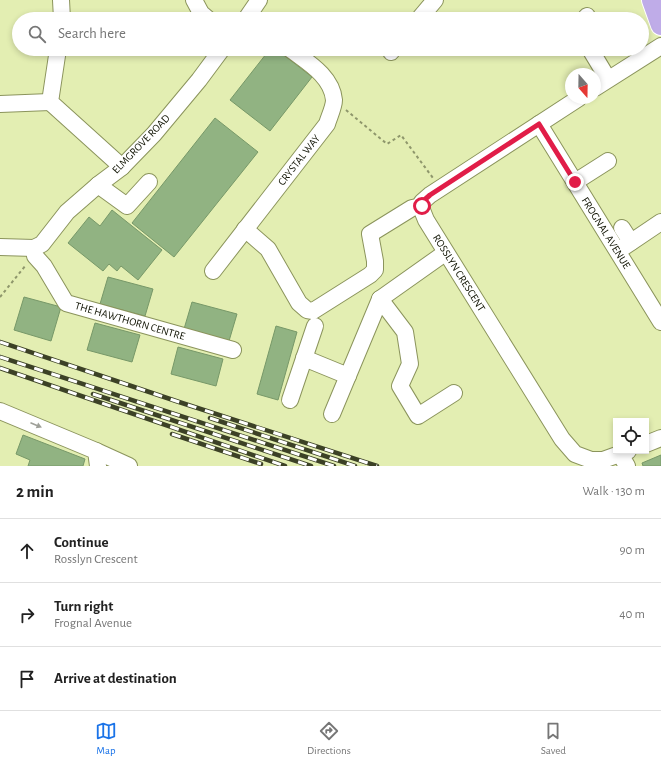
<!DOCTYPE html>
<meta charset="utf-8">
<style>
:root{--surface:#fff;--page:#f6f6f6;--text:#222;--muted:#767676;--line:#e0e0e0;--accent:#1a73e8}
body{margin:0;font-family:"Alegreya Sans",sans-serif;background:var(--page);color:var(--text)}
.controls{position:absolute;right:12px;bottom:12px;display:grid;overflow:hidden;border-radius:0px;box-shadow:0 2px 6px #0003}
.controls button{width:36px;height:36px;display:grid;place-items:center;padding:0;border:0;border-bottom:1px solid var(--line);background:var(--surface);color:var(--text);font:20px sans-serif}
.compass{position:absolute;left:565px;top:68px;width:36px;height:36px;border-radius:50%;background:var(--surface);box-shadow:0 2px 6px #0003;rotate:160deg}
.stop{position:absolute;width:12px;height:12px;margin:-9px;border:3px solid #e11d48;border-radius:50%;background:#fff}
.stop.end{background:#e11d48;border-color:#fff;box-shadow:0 1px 4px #0008}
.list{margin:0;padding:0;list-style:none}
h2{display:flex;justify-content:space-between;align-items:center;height:52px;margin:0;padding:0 16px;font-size:17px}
h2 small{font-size:13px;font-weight:400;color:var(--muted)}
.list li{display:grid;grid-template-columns:26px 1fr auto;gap:12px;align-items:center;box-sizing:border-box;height:64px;padding:0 16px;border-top:1px solid var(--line)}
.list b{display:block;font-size:15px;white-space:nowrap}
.list p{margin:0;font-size:13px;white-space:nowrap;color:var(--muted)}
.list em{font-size:13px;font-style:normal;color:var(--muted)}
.icon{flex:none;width:22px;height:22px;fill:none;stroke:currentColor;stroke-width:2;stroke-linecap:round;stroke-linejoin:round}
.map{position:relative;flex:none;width:661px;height:466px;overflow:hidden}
.search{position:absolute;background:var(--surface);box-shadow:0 2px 6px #0003;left:12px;right:12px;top:12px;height:44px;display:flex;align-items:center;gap:10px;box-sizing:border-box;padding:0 14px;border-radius:22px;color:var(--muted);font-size:15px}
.sheet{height:244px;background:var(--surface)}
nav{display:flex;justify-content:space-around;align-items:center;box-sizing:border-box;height:56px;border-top:1px solid var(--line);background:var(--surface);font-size:11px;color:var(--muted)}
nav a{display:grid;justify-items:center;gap:2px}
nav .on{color:var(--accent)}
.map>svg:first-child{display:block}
</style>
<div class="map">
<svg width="661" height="466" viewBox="0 0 661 466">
<rect width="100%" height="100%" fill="#e3eeb2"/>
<g fill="#91b382" stroke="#779868">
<path d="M270 49H276L312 77 270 131 230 100Z"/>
<path d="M215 118 258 152 174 257 132 223Z"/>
<path d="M112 210 162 250 138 280 121 266 117 271 109 264 103 271 68 243 89 217 100 226Z"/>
<path d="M108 277 153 289 145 316 100 304Z"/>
<path d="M24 297 61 307 51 341 14 330Z"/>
<path d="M192 302 237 314 229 341 184 329Z"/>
<path d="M95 323 140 335 132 362 87 350Z"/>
<path d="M276 326 297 332 278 400 257 394Z"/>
<path d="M178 347 223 359 216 386 171 374Z"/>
<path d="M23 435 85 459 83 466H28L30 460 16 454Z"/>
<path d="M661 455V466H643L642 463Z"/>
</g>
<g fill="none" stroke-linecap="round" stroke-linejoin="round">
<g stroke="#8b945c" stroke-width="18">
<g id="minor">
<path d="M61 0 62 19"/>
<path d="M194 0 201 13 208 19"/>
<path d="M246 19 259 0"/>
<path d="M419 19 435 0"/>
<path d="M585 19 587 16"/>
<path d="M58 49 50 102 122 167"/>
<path d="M590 49 608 79"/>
<path d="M391 52 393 49"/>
<path d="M595 88 661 46"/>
<path d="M579 98 430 195 422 202V210L426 220 562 439 575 454 591 460H603L628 451"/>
<path d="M0 104 50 102"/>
<path d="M539 124 661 322"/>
<path d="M575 182 608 161"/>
<path d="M98 185 127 206 149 182"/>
<path d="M622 228 631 242"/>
<path d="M245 229 268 249 299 303 307 310 313 311 370 275 375 270V261L370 234 412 208 422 206"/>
<path d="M0 247 34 248 42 244 67 212 98 185 122 167 154 134 199 80 222 49"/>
<path d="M34 248 35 256 44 266 66 303 233 350"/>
<path d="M618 251 661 222"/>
<path d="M213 271 327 124C329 117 334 107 334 100 332 76 307 62 290 49"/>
<path d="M380 299 405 332 410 364 400 386 418 416 454 393"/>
<path d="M380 299 445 253"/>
<path d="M304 358 348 376"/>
<path d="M290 400 315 326"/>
<path d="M0 411 96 451 98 466"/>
<path d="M332 414 380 299"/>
<path d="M646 444 661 438"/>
<path d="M96 451 129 466"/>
<path d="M620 454 627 466"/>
</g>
</g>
<g stroke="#fff" stroke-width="22">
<path id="major" d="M652 0 661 25"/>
</g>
<g stroke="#8e966b" stroke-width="2" stroke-dasharray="3 3" stroke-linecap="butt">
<path d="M346 110 387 144 401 135 433 178"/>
<path d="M0 297 26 265"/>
</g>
<use href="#minor" stroke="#fff" stroke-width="16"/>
<use href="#major" stroke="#bface8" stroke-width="20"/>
<g stroke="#3c4126" stroke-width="4.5">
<g id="rail">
<path d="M0 342 179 402 377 466"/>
<path d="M0 357 334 466"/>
<path d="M0 368 285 466"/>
<path d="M93 394 311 466"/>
<path d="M210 418 355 466"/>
<path d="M172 434 261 464"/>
</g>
</g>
<use href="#rail" stroke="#fff" stroke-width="3" stroke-dasharray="9" stroke-linecap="butt"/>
</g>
<defs><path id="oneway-solid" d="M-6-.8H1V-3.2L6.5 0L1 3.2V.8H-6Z"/></defs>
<use fill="#9fa099" href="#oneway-solid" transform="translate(36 425) rotate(23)"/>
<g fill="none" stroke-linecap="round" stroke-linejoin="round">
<path stroke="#e11d48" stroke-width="5" d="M422 206V202L430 195 539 124 575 182"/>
</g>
<g text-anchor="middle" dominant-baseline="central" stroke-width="3" stroke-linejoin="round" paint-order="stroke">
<g font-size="11" fill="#0e1100" stroke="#fff">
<text transform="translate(141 144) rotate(-46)">ELMGROVE ROAD</text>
<text transform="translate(299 160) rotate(-52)">CRYSTAL WAY</text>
<text transform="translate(606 233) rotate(58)">FROGNAL AVENUE</text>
<text transform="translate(459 273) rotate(58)">ROSSLYN CRESCENT</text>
<text transform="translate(130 321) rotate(16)">THE HAWTHORN CENTRE</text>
</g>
</g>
</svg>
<div class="controls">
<button><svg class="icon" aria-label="locate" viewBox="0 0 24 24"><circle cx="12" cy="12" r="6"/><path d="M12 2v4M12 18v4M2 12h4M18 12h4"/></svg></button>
</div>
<svg class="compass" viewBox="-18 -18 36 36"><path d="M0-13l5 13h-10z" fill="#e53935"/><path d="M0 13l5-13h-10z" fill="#767676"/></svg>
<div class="stop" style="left:422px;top:206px"></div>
<div class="stop end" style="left:575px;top:182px"></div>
<div class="search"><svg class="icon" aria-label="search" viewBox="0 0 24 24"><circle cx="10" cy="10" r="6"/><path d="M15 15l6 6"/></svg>Search here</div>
</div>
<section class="sheet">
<h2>2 min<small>Walk · 130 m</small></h2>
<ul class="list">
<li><svg class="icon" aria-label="ahead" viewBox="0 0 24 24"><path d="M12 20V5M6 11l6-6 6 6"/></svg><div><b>Continue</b><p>Rosslyn Crescent</p></div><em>90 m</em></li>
<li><svg class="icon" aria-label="right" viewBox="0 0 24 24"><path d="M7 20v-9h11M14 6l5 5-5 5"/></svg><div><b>Turn right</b><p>Frognal Avenue</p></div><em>40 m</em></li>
<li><svg class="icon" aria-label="arrive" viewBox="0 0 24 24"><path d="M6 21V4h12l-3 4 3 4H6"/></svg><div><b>Arrive at destination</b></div></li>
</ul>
</section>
<nav>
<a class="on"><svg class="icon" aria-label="map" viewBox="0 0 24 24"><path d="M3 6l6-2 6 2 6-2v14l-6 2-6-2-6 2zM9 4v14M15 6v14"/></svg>Map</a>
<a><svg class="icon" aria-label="directions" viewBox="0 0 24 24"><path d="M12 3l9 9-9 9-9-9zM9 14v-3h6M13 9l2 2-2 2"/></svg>Directions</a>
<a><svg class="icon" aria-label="saved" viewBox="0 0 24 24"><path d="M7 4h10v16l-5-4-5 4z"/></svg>Saved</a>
</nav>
